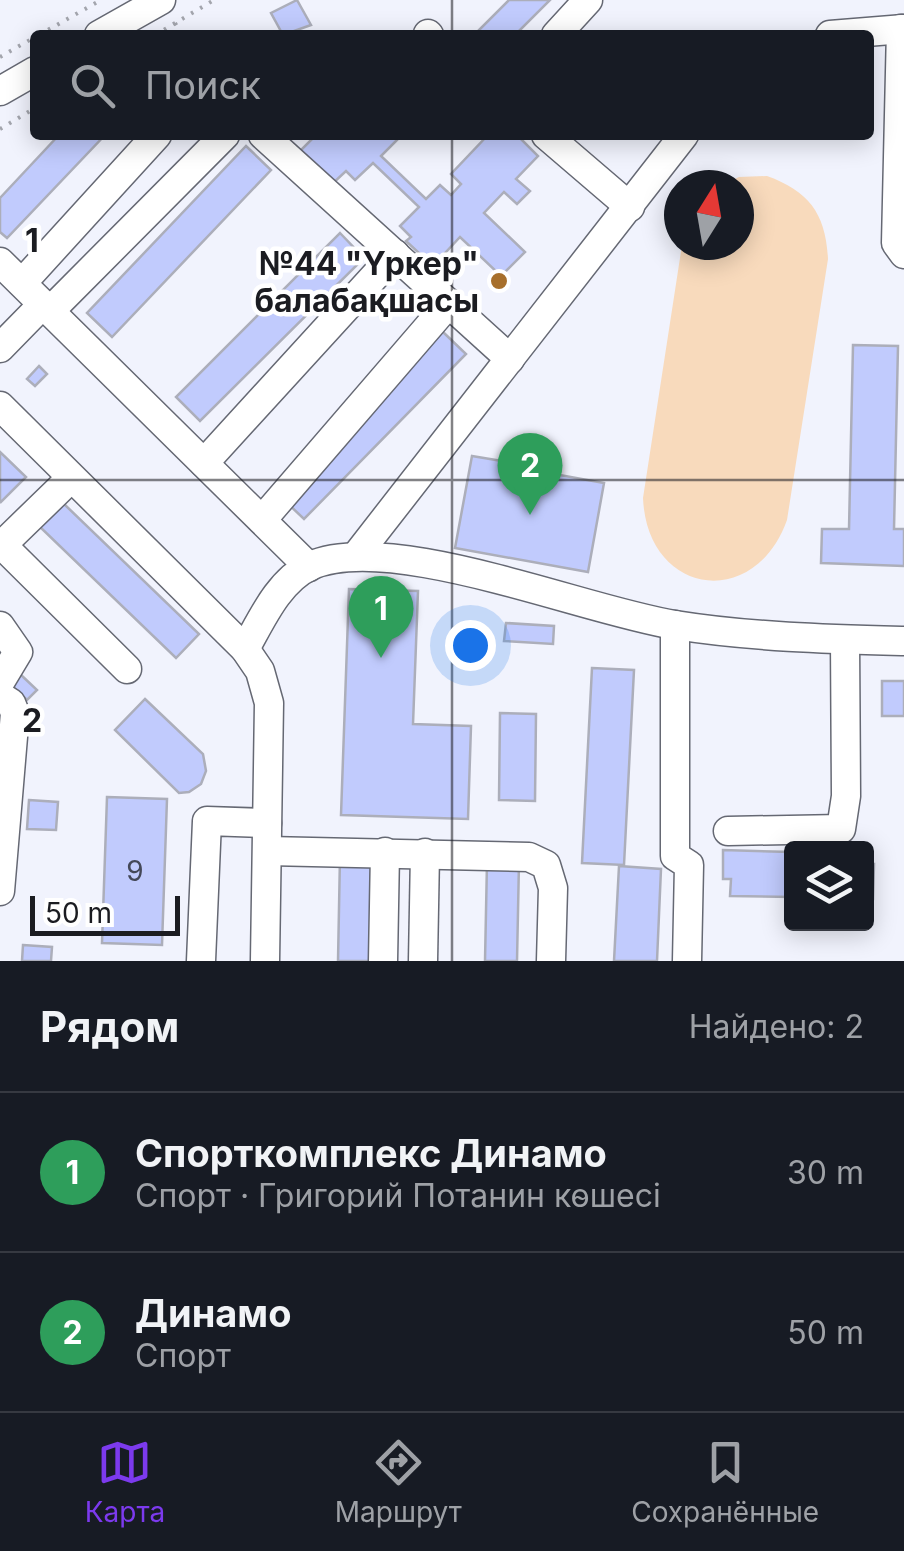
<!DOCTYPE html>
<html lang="ru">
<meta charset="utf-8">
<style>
:root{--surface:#171b24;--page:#242831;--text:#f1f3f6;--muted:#9ea1a6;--line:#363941;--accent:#7c3aed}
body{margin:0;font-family:Inter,sans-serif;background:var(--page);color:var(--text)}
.controls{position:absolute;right:30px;bottom:30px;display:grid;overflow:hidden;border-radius:10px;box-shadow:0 5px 25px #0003}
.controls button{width:90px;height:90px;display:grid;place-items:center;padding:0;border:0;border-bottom:2px solid var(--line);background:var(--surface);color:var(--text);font:50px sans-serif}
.compass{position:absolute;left:664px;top:170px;width:90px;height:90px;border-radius:50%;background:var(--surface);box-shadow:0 5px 25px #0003;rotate:11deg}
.scale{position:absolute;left:30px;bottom:25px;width:150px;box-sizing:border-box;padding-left:10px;border:5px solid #1b1c21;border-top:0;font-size:28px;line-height:35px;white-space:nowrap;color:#1b1c21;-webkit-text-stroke:8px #fff;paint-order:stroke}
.you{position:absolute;left:470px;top:645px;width:35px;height:35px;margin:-25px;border:8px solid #fff;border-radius:50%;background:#1a73e8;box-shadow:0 0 0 15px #1a73e833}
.badge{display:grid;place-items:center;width:65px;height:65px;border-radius:50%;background:var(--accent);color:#fff;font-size:32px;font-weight:700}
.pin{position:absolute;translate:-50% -82px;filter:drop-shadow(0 2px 5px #0008)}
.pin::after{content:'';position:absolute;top:52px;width:35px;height:30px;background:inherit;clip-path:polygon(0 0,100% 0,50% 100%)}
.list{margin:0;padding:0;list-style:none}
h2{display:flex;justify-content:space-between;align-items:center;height:130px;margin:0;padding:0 40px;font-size:42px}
h2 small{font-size:32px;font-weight:400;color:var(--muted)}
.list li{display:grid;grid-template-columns:65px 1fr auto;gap:30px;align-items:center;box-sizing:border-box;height:160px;padding:0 40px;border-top:2px solid var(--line)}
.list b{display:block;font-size:38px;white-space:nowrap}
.list p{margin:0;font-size:32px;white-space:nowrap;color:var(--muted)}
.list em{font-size:32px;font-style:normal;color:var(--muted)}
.icon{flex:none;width:55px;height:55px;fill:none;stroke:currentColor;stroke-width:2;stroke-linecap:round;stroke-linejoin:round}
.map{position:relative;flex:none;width:904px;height:961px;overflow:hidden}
.search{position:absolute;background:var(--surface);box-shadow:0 5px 25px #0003;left:30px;right:30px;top:30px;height:110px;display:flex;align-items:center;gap:25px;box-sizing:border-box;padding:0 35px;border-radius:10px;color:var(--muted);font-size:38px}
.sheet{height:450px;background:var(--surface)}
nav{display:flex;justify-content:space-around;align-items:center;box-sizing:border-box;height:140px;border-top:2px solid var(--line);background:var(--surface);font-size:28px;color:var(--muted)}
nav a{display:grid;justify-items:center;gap:5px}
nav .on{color:var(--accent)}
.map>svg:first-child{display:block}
</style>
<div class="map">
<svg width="904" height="961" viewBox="0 0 904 961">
<rect width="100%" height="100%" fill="#f1f3fd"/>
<path fill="#f8dabc" d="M767 176C809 191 826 214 828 259L787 520C754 612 647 595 643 498L682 245H739V185H722L739 177Z"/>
<g fill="#c1cbfd" stroke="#acaeba" stroke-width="2.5">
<path d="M297 0 311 25 283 35 271 13Z"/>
<path d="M509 0H550L515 35H474Z"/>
<path d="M59 135H105L7 238 0 232V198Z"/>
<path d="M316 135H394L398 139 381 156 426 199 440 185 451 195 461 184 451 174 488 135H517L538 156 516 179 530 191 517 204 504 192 484 213 525 252 501 276 460 237 433 266 406 241 411 237 400 226 419 207 373 163 355 180 346 171 330 186 298 153Z"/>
<path d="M246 146 271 170 112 337 87 313Z"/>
<path d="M340 233 364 258 200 421 176 397Z"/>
<path d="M443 332 466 354 304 519 282 498Z"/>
<path d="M853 345 898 346 894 529H904V566L821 563 822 529H849Z"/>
<path d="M39 366 47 374 35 386 27 379Z"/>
<path d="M0 452 26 477 1 502 0 500Z"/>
<path d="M472 456 508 462 509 456 534 460 532 470 604 483 588 572 455 548Z"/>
<path d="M63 503 199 634 176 658 40 527Z"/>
<path d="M349 589 418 591 413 724 471 726 468 819 341 815Z"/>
<path d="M506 623 554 626 553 644 504 641Z"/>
<path d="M592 668 634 670 624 865 582 863Z"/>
<path d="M20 674 37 690 27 700 10 684Z"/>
<rect x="882" y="681" width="22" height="35"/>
<path d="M145 699 203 754 206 771 201 784 189 792 179 793 115 730Z"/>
<path d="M500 713 536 714 535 801 499 800Z"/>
<path d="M107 797 167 799 162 945 102 943Z"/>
<path d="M29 800 58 802 56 830 27 829Z"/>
<path d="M723 850 792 852V897L730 896 731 879H723Z"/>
<path d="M340 856 372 857 371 961H338Z"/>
<path d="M487 862H519L517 961H485Z"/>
<path d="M866 864H874L873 899H866Z"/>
<path d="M619 866 661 869 657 961H614Z"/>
<path d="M23 945 52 947 51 961H22Z"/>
</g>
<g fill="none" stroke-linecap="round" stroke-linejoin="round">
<g stroke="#656873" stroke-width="31">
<g id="minor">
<path d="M901 29 896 243 904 254"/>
<path d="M428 34 429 35"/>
<path d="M99 35 161 0"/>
<path d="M556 35 588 0"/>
<path d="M830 35 904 29"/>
<path d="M0 91 35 71"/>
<path d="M263 135 510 359"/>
<path d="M546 135 630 207"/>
<path d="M0 262 309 567"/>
<path d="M22 283 157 135"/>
<path d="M50 311 225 135"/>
<path d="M0 348 43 304"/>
<path d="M0 406 245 649 260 671 269 703 265 961"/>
<path d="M204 463 395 254"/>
<path d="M262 520 449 303"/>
<path d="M2 545 127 669"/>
<path d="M0 547 71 478"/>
<path d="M356 556 684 135"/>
<path d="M675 625V856L689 865 687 961"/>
<path d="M0 626 18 652 0 682"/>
<path d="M245 649C261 621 278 581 310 566 390 530 585 611 675 625 750 637 829 639 904 641"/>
<path d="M0 696 11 703 15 713 0 891"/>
<path d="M728 831 841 829 846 796 845 640"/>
<path d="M268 851 529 857 546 865 553 888 551 961"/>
<path d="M201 961 207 821 267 823"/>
<path d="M383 961 385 852"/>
<path d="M423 961 425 853"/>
</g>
</g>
<g stroke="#a3a5ad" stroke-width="4" stroke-dasharray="2.5 8" stroke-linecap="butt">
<path d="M175 23 182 35"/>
<path d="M39 35 101 0"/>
<path d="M155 35 214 0"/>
<path d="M0 57 35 37"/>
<path d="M0 129 35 108"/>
</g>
<use href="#minor" stroke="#fff" stroke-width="28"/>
</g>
<path fill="none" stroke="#1b1c21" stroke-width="2.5" stroke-opacity="0.55" d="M452 0V35M452 135V961M0 480H904"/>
<circle fill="#a76f2c" stroke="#fff" stroke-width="4" cx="499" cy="281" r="10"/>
<g text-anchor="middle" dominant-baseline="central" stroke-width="9" stroke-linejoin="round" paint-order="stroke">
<g font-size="28" fill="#444858">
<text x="135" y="871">9</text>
</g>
<g font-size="32" font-weight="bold" fill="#1b1c21" stroke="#fff" text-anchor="end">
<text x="479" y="263">№44 "Үркер"<tspan x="479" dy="37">балабақшасы</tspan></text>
</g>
</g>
<g font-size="32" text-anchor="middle" font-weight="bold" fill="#1b1c21" stroke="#fff" stroke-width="9" stroke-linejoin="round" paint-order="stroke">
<text x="32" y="252">1</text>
<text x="32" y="732">2</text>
</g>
</svg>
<div class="controls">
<button><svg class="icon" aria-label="layers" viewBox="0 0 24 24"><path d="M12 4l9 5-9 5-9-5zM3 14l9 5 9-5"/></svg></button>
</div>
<svg class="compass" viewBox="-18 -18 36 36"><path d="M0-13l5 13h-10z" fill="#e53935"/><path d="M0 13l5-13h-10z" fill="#9ea1a6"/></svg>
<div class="scale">50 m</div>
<div class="you"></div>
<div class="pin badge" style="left:381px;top:658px;background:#2e9e5b">1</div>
<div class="pin badge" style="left:530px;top:515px;background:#2e9e5b">2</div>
<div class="search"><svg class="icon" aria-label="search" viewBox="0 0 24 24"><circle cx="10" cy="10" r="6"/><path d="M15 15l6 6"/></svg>Поиск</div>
</div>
<section class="sheet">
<h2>Рядом<small>Найдено: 2</small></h2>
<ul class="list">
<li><span class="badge" style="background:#2e9e5b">1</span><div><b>Спорткомплекс Динамо</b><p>Спорт · Григорий Потанин көшесі</p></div><em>30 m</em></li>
<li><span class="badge" style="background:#2e9e5b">2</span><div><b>Динамо</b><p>Спорт</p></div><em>50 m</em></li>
</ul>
</section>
<nav>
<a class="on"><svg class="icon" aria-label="map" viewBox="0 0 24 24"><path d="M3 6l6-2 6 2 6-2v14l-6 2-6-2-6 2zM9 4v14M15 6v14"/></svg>Карта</a>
<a><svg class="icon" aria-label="directions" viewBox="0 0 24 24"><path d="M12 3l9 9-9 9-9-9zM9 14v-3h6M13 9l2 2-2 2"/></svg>Маршрут</a>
<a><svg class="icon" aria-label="saved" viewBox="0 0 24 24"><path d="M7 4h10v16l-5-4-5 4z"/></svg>Сохранённые</a>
</nav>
